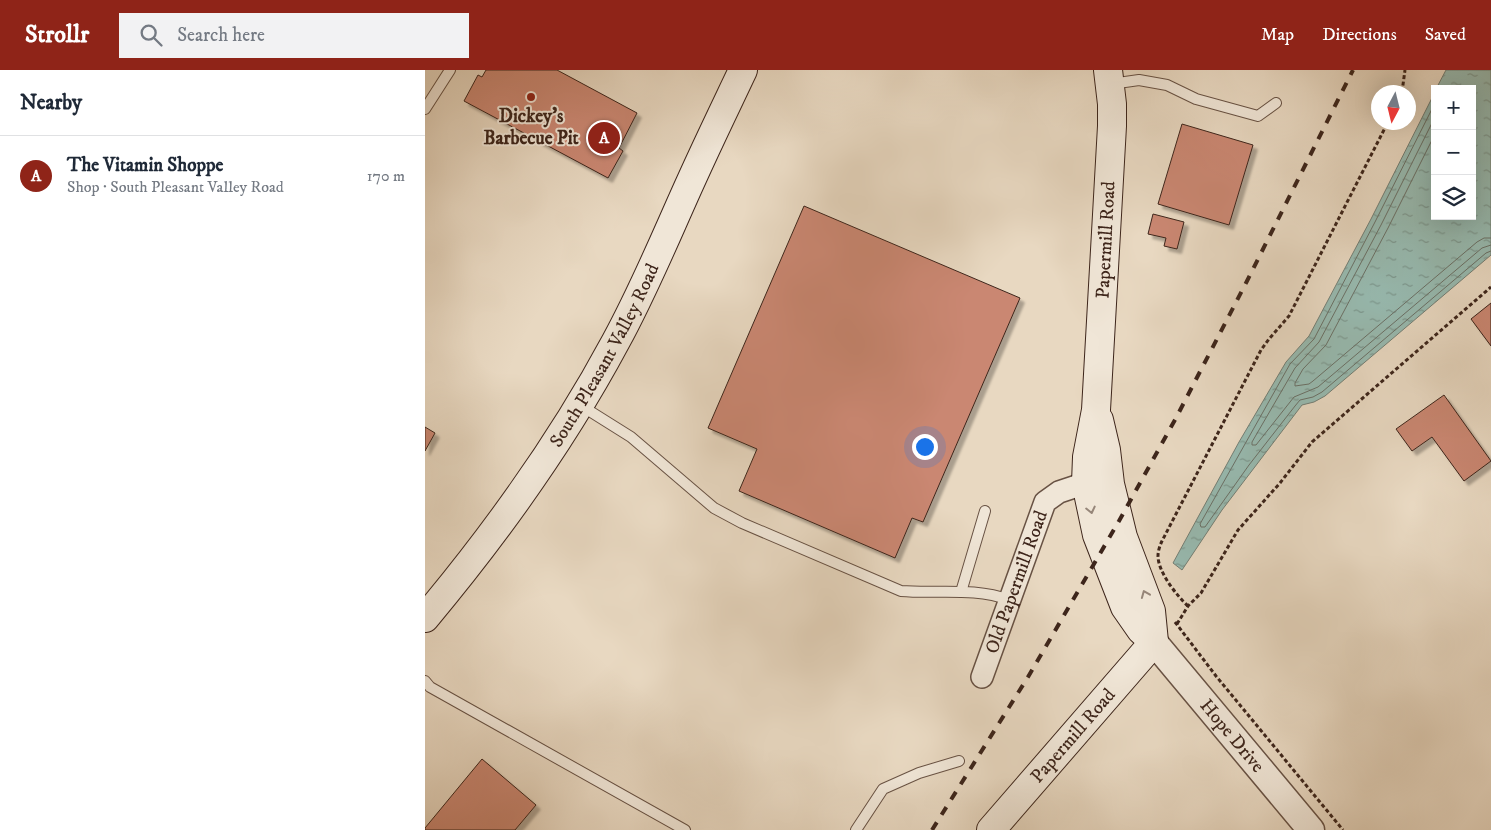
<!DOCTYPE html>
<meta charset="utf-8">
<style>
:root{--surface:#fff;--page:#f2f2f3;--text:#1f2937;--muted:#747a83;--line:#e0e1e3;--accent:#8f2418}
body{margin:0;font-family:"IM FELL DW Pica",serif;background:var(--page);color:var(--text)}
.controls{position:absolute;right:15px;top:15px;display:grid;overflow:hidden;border-radius:0px;box-shadow:0 5px 20px #0002}
.controls button{width:45px;height:45px;display:grid;place-items:center;padding:0;border:0;border-bottom:1px solid var(--line);background:var(--surface);color:var(--text);font:25px sans-serif}
.compass{position:absolute;left:946px;top:15px;width:45px;height:45px;border-radius:50%;background:var(--surface);box-shadow:0 5px 20px #0002;rotate:187deg}
.you{position:absolute;left:499px;top:376px;width:18px;height:18px;margin:-12px;border:4px solid #fff;border-radius:50%;background:#1a73e8;box-shadow:0 0 0 8px #1a73e833}
.badge{display:grid;place-items:center;width:32px;height:32px;border-radius:50%;background:var(--accent);color:#fff;font-size:16px;font-weight:700}
.pin{position:absolute;translate:-50% -50%;border:2px solid #fff;box-shadow:0 1px 5px #0006}
.list{margin:0;padding:0;list-style:none}
h2{display:flex;justify-content:space-between;align-items:center;height:65px;margin:0;padding:0 20px;font-size:21px}
h2 small{font-size:16px;font-weight:400;color:var(--muted)}
.list li{display:grid;grid-template-columns:32px 1fr auto;gap:15px;align-items:center;box-sizing:border-box;height:80px;padding:0 20px;border-top:1px solid var(--line)}
.list b{display:block;font-size:19px;white-space:nowrap}
.list p{margin:0;font-size:16px;white-space:nowrap;color:var(--muted)}
.list em{font-size:16px;font-style:normal;color:var(--muted)}
.icon{flex:none;width:28px;height:28px;fill:none;stroke:currentColor;stroke-width:2;stroke-linecap:round;stroke-linejoin:round}
.map{position:relative;flex:none;width:1066px;height:760px;overflow:hidden}
header{display:flex;align-items:center;gap:30px;box-sizing:border-box;height:70px;padding:0 25px;background:var(--accent);color:#fff}
header strong{font-size:24px}
nav{display:flex;gap:28px;margin-inline-start:auto;font-size:18px}
.search{width:350px;height:45px;background:var(--page);display:flex;align-items:center;gap:12px;box-sizing:border-box;padding:0 18px;border-radius:0px;color:var(--muted);font-size:19px}
main{display:flex}
aside{flex:1;background:var(--surface)}
.map>svg:first-child{display:block}
</style>
<header>
<strong>Strollr</strong>
<div class="search"><svg class="icon" aria-label="search" viewBox="0 0 24 24"><circle cx="10" cy="10" r="6"/><path d="M15 15l6 6"/></svg>Search here</div>
<nav><a>Map</a><a>Directions</a><a>Saved</a></nav>
</header>
<main>
<aside>
<h2>Nearby<small></small></h2>
<ul class="list">
<li><span class="badge">A</span><div><b>The Vitamin Shoppe</b><p>Shop · South Pleasant Valley Road</p></div><em>170 m</em></li>
</ul>
</aside>
<div class="map">
<svg width="1066" height="760" viewBox="0 0 1066 760">
<defs>
<pattern id="water-ripples" width="26" height="14" patternUnits="userSpaceOnUse" patternTransform="scale(1.25)"><rect width="26" height="14" fill="#97bab0"/><path d="M2 4q2-2 4 0t4 0M15 11q2-2 4 0t4 0" fill="none" stroke="#7c978e"/></pattern>
<filter id="shadow"><feDropShadow dx="4.5" dy="4.5" stdDeviation="1" flood-color="#0004"/></filter>
</defs>
<rect width="100%" height="100%" fill="#e8d8c1"/>
<filter id="stains"><feTurbulence type="fractalNoise" baseFrequency=".004" numOctaves="4"/><feColorMatrix values="0 0 0 0 .2 0 0 0 0 .09 0 0 0 0 .02 0 0 0 .5 -.17"/></filter>
<radialGradient id="worn" r=".72"><stop offset=".6" stop-color="#630" stop-opacity="0"/><stop offset="1" stop-color="#630" stop-opacity=".3"/></radialGradient>
<path fill="url(#water-ripples)" stroke="#737e74" d="M1021 0H1066V185L900 326 889 332 877 335 797 440 757 500 748 493 814 372 861 292 884 266 946 149 1010 22V146H1047V19H1011Z"/>
<g fill="none" stroke-linecap="round" stroke-linejoin="round">
<g stroke="#6a7066" stroke-width="1">
<path d="M1010 33 950 152 889 269 865 294 775 454 776 457H780L824 395 870 336 875 330 888 327 897 322 1061 183 1066 181"/>
<path d="M1010 47 956 155 894 272 870 298 827 372V375H831L869 327 893 317 1057 178 1066 175"/>
<path d="M1010 64 963 158 901 275 878 299 870 313V316L884 314 888 311 1052 172 1059 168H1066"/>
</g>
</g>
<g fill="#ca8772" stroke="#3d251b" filter="url(#shadow)">
<path d="M61 0H132L212 43 194 78 198 81 183 108 39 31 53 5 57 7Z"/>
<path d="M757 54 828 75 804 155 733 134Z"/>
<path d="M379 136 595 228 498 452 487 448 470 488 314 421 332 379 283 358Z"/>
<path d="M728 144 759 152 752 179 739 176 741 168 723 164Z"/>
<path d="M1066 233V276L1046 249Z"/>
<path d="M1019 325 1066 391 1039 411 1007 367 987 381 971 359Z"/>
<path d="M0 357 10 363 0 381Z"/>
<path d="M57 689 111 735 90 760H0V758Z"/>
</g>
<g fill="none" stroke-linecap="round" stroke-linejoin="round">
<g stroke="#685244" stroke-width="12">
<g id="service">
<path d="M686 14 714 10 742 15 771 29 833 46 851 33"/>
<path d="M0 39 25 0"/>
<path d="M155 335 206 367 289 438 317 453 476 521C512 524 550 517 584 530"/>
<path d="M536 522 560 441"/>
<path d="M0 611 5 617 260 760"/>
<path d="M431 760 458 719 494 703 534 691"/>
</g>
</g>
<g stroke="#685244" stroke-width="24">
<g id="minor">
<path id="s1" d="M557 607 620 432 634 422 661 413"/>
</g>
</g>
<g stroke="#685244" stroke-width="29">
<g id="tertiary">
<path id="s2" d="M729 572 886 760"/>
</g>
</g>
<g stroke="#3d251b" stroke-width="30">
<g id="secondary">
<path d="M683 0 687 34V56L671 340 662 387 661 413 672 465 700 537 716 560 729 572"/>
<path id="s3" d="M0 548C72 462 138 370 191 271 219 220 241 166 265 113 282 75 300 38 318 0"/>
<path id="s4" d="M566 760 729 572 726 541 698 467 685 414 681 380 674 350"/>
</g>
</g>
<g stroke="#3d251b" stroke-width="3" stroke-dasharray="4 2.5" stroke-linecap="butt">
<path d="M977 22 980 0"/>
<path d="M763 536C752 526 733 502 733 486 733 481 735 475 737 471L836 280 844 269 864 246 963 52"/>
<path d="M750 552 791 606 918 760"/>
<path d="M752 554 763 536 776 523 813 460 855 413 887 372 1066 217"/>
</g>
<use href="#service" stroke="#f0e6d7" stroke-width="10"/>
<use href="#minor" stroke="#f0e6d7" stroke-width="21"/>
<use href="#tertiary" stroke="#f0e6d7" stroke-width="26"/>
<use href="#secondary" stroke="#f0e6d7" stroke-width="28"/>
<path stroke="#3d251b" stroke-width="4" stroke-dasharray="9 9" stroke-linecap="butt" d="M507 760 603 607 694 451 751 348 822 211 928 0"/>
</g>
<defs><path id="oneway-chevron" d="M-2-3.5L2.5 0L-2 3.5" fill="none" stroke-width="1.6" stroke-linecap="round" stroke-linejoin="round" transform="scale(1.25)"/></defs>
<g stroke="#968679">
<use href="#oneway-chevron" transform="translate(666 440) rotate(77)"/>
<use href="#oneway-chevron" transform="translate(720 524) rotate(-112)"/>
</g>
<circle fill="#8f2418" stroke="#f0e6d7" stroke-width="2" cx="106" cy="27" r="5"/>
<g text-anchor="middle" dominant-baseline="central" stroke-width="4" stroke-linejoin="round" paint-order="stroke">
<g font-size="19" font-weight="bold" fill="#3d251b" stroke="#f0e6d7">
<text x="106" y="46">Dickey's<tspan x="106" dy="22">Barbecue Pit</tspan></text>
</g>
<g font-size="19" fill="#3d251b" stroke="#f0e6d7">
<text transform="translate(681 170) rotate(-87)">Papermill Road</text>
<text stroke="none"><textPath href="#s3" startOffset="319">South Pleasant Valley Road</textPath></text>
<text stroke="none"><textPath href="#s1" startOffset="101">Old Papermill Road</textPath></text>
<text stroke="none"><textPath href="#s2" startOffset="122">Hope Drive</textPath></text>
<text stroke="none"><textPath href="#s4" startOffset="125">Papermill Road</textPath></text>
</g>
</g>
<rect width="100%" height="100%" filter="url(#stains)"/>
<rect width="100%" height="100%" fill="url(#worn)"/>
</svg>
<div class="controls">
<button>+</button>
<button>−</button>
<button><svg class="icon" aria-label="layers" viewBox="0 0 24 24"><path d="M12 4l9 5-9 5-9-5zM3 14l9 5 9-5"/></svg></button>
</div>
<svg class="compass" viewBox="-18 -18 36 36"><path d="M0-13l5 13h-10z" fill="#e53935"/><path d="M0 13l5-13h-10z" fill="#747a83"/></svg>
<div class="you"></div>
<div class="pin badge" style="left:179px;top:68px">A</div>
</div>
</main>
